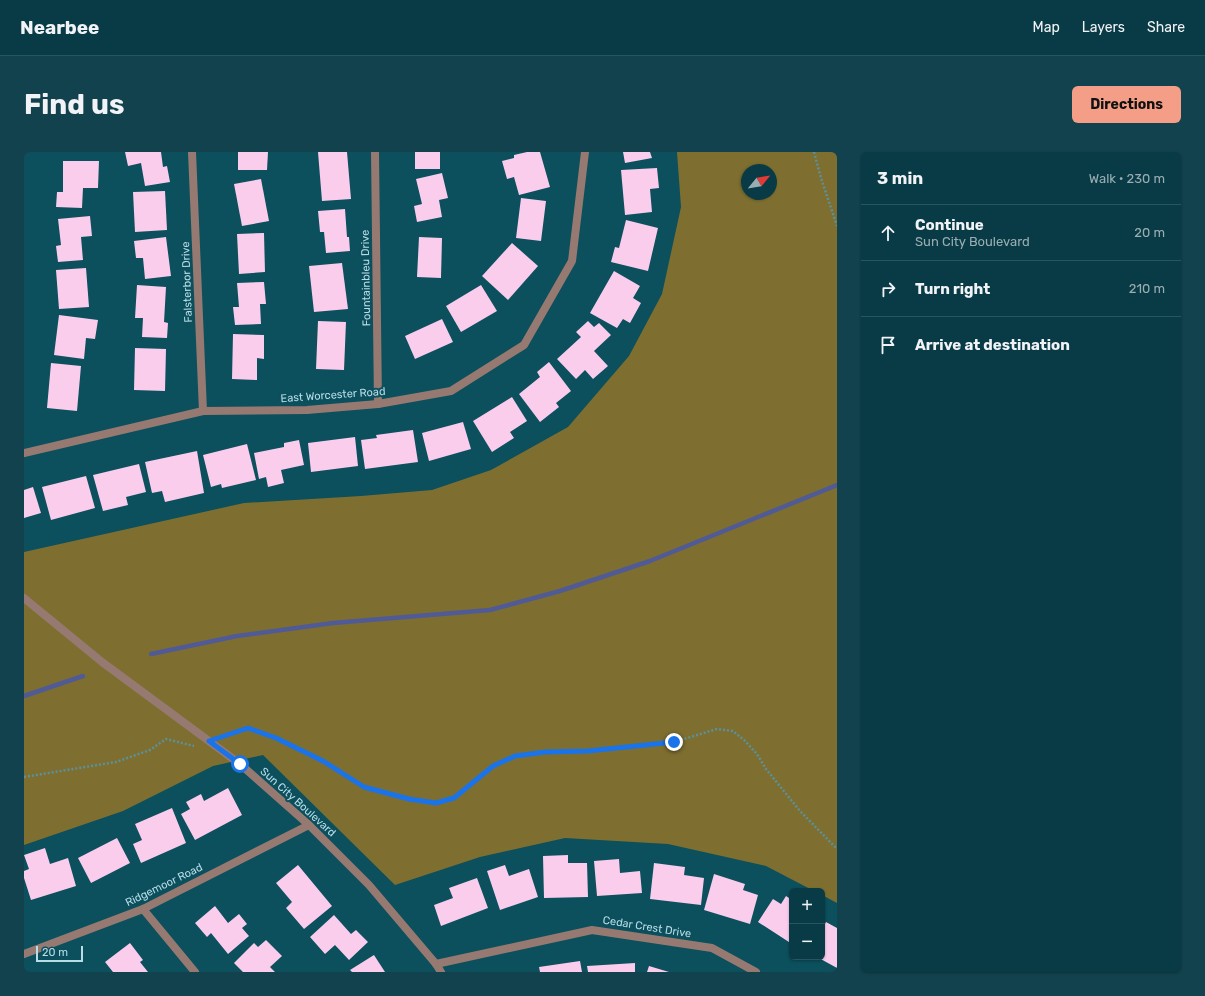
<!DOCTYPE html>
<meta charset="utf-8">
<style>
:root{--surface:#093b46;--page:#12424d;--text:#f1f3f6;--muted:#99adb3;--line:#29555f;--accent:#f49e87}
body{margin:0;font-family:Rubik,sans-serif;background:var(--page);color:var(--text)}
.controls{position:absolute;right:12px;bottom:12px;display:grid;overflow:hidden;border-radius:6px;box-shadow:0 1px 3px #0004}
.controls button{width:36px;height:36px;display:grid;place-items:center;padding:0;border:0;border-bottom:1px solid var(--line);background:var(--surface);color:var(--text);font:20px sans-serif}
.compass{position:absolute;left:717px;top:12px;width:36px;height:36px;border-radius:50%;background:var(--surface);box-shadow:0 1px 3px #0004;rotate:60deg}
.scale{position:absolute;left:12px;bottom:10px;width:47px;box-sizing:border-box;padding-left:4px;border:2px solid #b8dde7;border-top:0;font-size:11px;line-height:14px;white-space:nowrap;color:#b8dde7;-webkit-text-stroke:3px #0c4f5d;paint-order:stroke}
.stop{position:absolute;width:12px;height:12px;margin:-9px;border:3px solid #1a73e8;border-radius:50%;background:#fff}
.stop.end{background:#1a73e8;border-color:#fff;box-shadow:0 1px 4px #0008}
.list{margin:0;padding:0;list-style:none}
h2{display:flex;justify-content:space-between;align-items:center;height:52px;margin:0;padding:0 16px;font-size:17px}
h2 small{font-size:13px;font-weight:400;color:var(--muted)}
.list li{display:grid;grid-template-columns:26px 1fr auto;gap:12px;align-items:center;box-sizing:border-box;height:56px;padding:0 16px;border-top:1px solid var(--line)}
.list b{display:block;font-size:15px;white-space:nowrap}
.list p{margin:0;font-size:13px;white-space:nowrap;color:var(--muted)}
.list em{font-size:13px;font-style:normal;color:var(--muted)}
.icon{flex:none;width:22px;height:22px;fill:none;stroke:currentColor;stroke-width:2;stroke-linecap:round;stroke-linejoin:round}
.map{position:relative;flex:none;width:813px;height:820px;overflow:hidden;border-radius:6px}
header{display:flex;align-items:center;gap:24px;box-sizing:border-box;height:56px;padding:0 20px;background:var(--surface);border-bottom:1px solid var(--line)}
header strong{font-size:19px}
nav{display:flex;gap:22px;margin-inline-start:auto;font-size:14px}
.intro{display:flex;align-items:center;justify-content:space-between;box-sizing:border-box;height:96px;padding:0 24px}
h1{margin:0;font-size:28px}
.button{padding:10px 18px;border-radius:6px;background:var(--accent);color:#111;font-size:14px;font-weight:700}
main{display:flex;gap:24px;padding:0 24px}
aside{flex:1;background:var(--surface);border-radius:6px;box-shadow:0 1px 3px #0004}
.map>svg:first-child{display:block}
</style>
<header>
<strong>Nearbee</strong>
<nav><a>Map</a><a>Layers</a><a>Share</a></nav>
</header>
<div class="intro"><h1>Find us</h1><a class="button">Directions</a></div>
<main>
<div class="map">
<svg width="813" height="820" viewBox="0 0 813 820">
<rect width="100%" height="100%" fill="#0c4f5d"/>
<path fill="#7e6f30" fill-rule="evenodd" d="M653 0H813V751L798 743V739H790L742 714 644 692 541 686 456 705 371 733 239 603 189 614 99 659 0 693V400L220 351 337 344 408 338 467 318 544 275 605 204 638 142 657 55ZM723 18H747V42H723Z"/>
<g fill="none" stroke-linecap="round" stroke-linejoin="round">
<g stroke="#505a96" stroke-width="4.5">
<path d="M127 502 213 484 309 471 466 458 536 439 626 409 813 333"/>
<path d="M0 544 59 524"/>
</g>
</g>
<g fill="#facded">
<path d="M101 0H137L139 15 143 14 146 30 121 34 117 11 104 14Z"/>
<path d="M214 0H244L243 18H214Z"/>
<path d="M294 0H323L327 47 298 49Z"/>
<rect x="391" y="0" width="25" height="17"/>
<path d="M503 0H516L526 35 495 43 490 25 483 27 478 9 490 6V3Z"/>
<path d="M599 0H626L628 6 601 11Z"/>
<path d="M39 9H75L74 36H59L58 56 32 55 33 40H39Z"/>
<path d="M633 16 635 36 626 37 628 60 601 63 597 18Z"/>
<path d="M418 21 424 46 415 48 418 65 393 70 390 54 398 52 392 27Z"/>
<path d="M237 27 245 69 218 74 210 32Z"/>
<path d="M141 39 143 78 111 80 109 40Z"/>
<path d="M497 46 522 49 517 89 492 86Z"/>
<path d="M321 57 323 85H325L326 99 302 101 300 80H296L294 59Z"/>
<path d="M66 64 68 84 57 85 59 108 34 110 32 94 37 93 34 67Z"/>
<path d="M602 68 634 76 624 119 587 110 591 95 595 96Z"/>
<path d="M240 81 241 120 215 122 213 82Z"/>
<path d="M142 85 147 124 121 127 119 106H112L110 89Z"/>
<path d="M395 85 418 86 417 126 393 125Z"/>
<path d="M488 91 514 114 484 148 458 124Z"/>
<path d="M318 111 324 157 290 160 285 114Z"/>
<path d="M62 116 65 155 35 157 32 118Z"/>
<path d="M590 119 616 134 609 146 617 151 606 171 599 167 593 176 566 161Z"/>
<path d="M240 130 242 152H236L237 172 211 173 209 155H215L213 131Z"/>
<path d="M113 133 142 135 140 170 144 171 143 186 118 185 119 166H111Z"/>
<path d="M457 133 473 159 437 180 422 154Z"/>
<path d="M35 163 74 168 71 187 62 186 60 207 30 203Z"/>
<path d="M418 167 429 190 391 207 381 184Z"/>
<path d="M294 169 322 170 320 218 292 217Z"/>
<path d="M564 169 570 175 575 171 587 183 570 199 584 214 569 227 561 218 552 227 533 207 557 185 552 180Z"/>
<path d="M209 182 240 183V207L233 206V228L208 227Z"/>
<path d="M111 196 142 197 141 239 110 238Z"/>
<path d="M525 210 547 239 532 251 535 255 516 270 495 242 516 225 513 220Z"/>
<path d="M27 211 57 214 53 259 23 256Z"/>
<path d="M488 245 503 269 486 280 490 286 468 300 449 269Z"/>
<path d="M439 270 447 297 405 309 398 281Z"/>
<path d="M389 278 394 310 341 317 337 288 353 286 352 283Z"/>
<path d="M331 285 334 314 287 320 284 291Z"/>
<path d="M275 288 280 313 257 318 260 331 244 335 242 325 235 327 230 301 260 295V291Z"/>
<path d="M223 292 232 328 198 336 197 332 187 335 179 303Z"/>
<path d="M173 299 180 341 141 350 138 339 128 341 121 310Z"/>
<path d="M115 312 122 340 102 345 104 353 79 359 69 323Z"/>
<path d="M62 324 71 356 27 368 18 335Z"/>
<path d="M9 335 17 361 0 366V338Z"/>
<path d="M204 636 218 663 171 688 157 662 166 657 162 650 177 642 180 649Z"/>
<path d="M148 656 162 691 117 711 109 692 118 688 111 672Z"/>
<path d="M93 686 106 711 67 731 54 706Z"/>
<path d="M21 696 26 712 44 706 52 734 7 748 0 726V719L5 717 0 703Z"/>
<path d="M544 703V711H563L564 745 520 746 519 704Z"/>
<path d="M595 707 596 721 616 719 618 741 573 744 570 709Z"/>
<path d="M630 711 661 715 660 723 680 726 677 753 626 747Z"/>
<path d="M274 713 308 754 280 777 262 756 268 750 252 731Z"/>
<path d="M481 713 485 724 505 717 514 745 476 758 463 719Z"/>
<path d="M690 722 721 732 719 738 734 743 726 772 680 758Z"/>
<path d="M453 726 464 756 417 774 410 753 429 746 425 736Z"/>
<path d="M762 744 768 748V792L734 770 749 747 757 752Z"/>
<path d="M191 754 204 771 215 762 223 772 218 776 225 784 204 802 187 781 183 785 171 771Z"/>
<path d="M310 763 327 782 332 778 344 790 325 808 311 793 301 802 286 785Z"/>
<path d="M802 770 813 776V816L793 805H798V778Z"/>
<path d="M242 788 258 804 246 815 251 820H219L210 811 230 791 234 795Z"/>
<path d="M106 791 119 808 116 810 124 820H89L81 810Z"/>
<path d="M350 803 361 820H328L326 818Z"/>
<path d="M556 809 558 820H516L515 815Z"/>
<path d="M611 811V820H564L563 814Z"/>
<path d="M625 814 645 820H623Z"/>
</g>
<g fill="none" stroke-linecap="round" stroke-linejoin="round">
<g stroke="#5b909c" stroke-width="2.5" stroke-dasharray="2 2" stroke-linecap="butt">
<path d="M790 0 797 26 813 74"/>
<path d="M198 585 224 576 252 586 299 609 340 635 385 647 412 651 430 646 469 614 491 604 521 600 564 599 650 590 693 577 709 579 720 588 733 602 742 617 776 659 813 697"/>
<path d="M0 625 92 610 126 598 142 587 170 594"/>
</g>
<g stroke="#967a72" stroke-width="8">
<path d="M168 0 179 259"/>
<path d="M351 0 354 252"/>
<path d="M0 301 179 259 283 258 354 252 427 239 500 193 548 109 561 0"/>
<path d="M119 757 171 820"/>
<path d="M0 802 119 757 285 673"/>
<path d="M412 812 568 778 688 796 732 820"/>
</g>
<path stroke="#967a72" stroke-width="8" d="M0 446 78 510 216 612 285 673 345 733 412 812 417 820"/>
</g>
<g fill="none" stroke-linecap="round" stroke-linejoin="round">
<path stroke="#1a73e8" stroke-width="5" d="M216 612 185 589 224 576 252 586 299 609 340 635 385 647 412 651 430 646 469 614 491 604 521 600 564 599 650 590"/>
</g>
<g text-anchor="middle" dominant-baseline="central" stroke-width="4" stroke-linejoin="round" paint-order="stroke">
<g font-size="11" fill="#b8dde7" stroke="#0c4f5d">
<text transform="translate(342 126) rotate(-91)">Fountainbleu Drive</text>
<text transform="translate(163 130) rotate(-92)">Falsterbor Drive</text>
<text transform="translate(309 243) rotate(-4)">East Worcester Road</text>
<text transform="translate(274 650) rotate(42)">Sun City Boulevard</text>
<text transform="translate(140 733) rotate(-26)">Ridgemoor Road</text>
<text transform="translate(623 775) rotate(9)">Cedar Crest Drive</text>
</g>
</g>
</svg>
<div class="controls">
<button>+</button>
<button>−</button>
</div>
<svg class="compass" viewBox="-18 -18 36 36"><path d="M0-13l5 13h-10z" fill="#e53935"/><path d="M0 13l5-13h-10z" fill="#99adb3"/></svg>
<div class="scale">20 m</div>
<div class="stop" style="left:216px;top:612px"></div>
<div class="stop end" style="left:650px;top:590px"></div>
</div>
<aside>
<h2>3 min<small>Walk · 230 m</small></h2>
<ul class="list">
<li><svg class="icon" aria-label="ahead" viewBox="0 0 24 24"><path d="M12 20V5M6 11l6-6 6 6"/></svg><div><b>Continue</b><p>Sun City Boulevard</p></div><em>20 m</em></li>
<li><svg class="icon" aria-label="right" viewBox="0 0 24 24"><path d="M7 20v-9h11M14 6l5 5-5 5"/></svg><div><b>Turn right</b></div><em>210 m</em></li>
<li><svg class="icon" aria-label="arrive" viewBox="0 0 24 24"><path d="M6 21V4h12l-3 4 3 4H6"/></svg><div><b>Arrive at destination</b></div></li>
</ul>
</aside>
</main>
